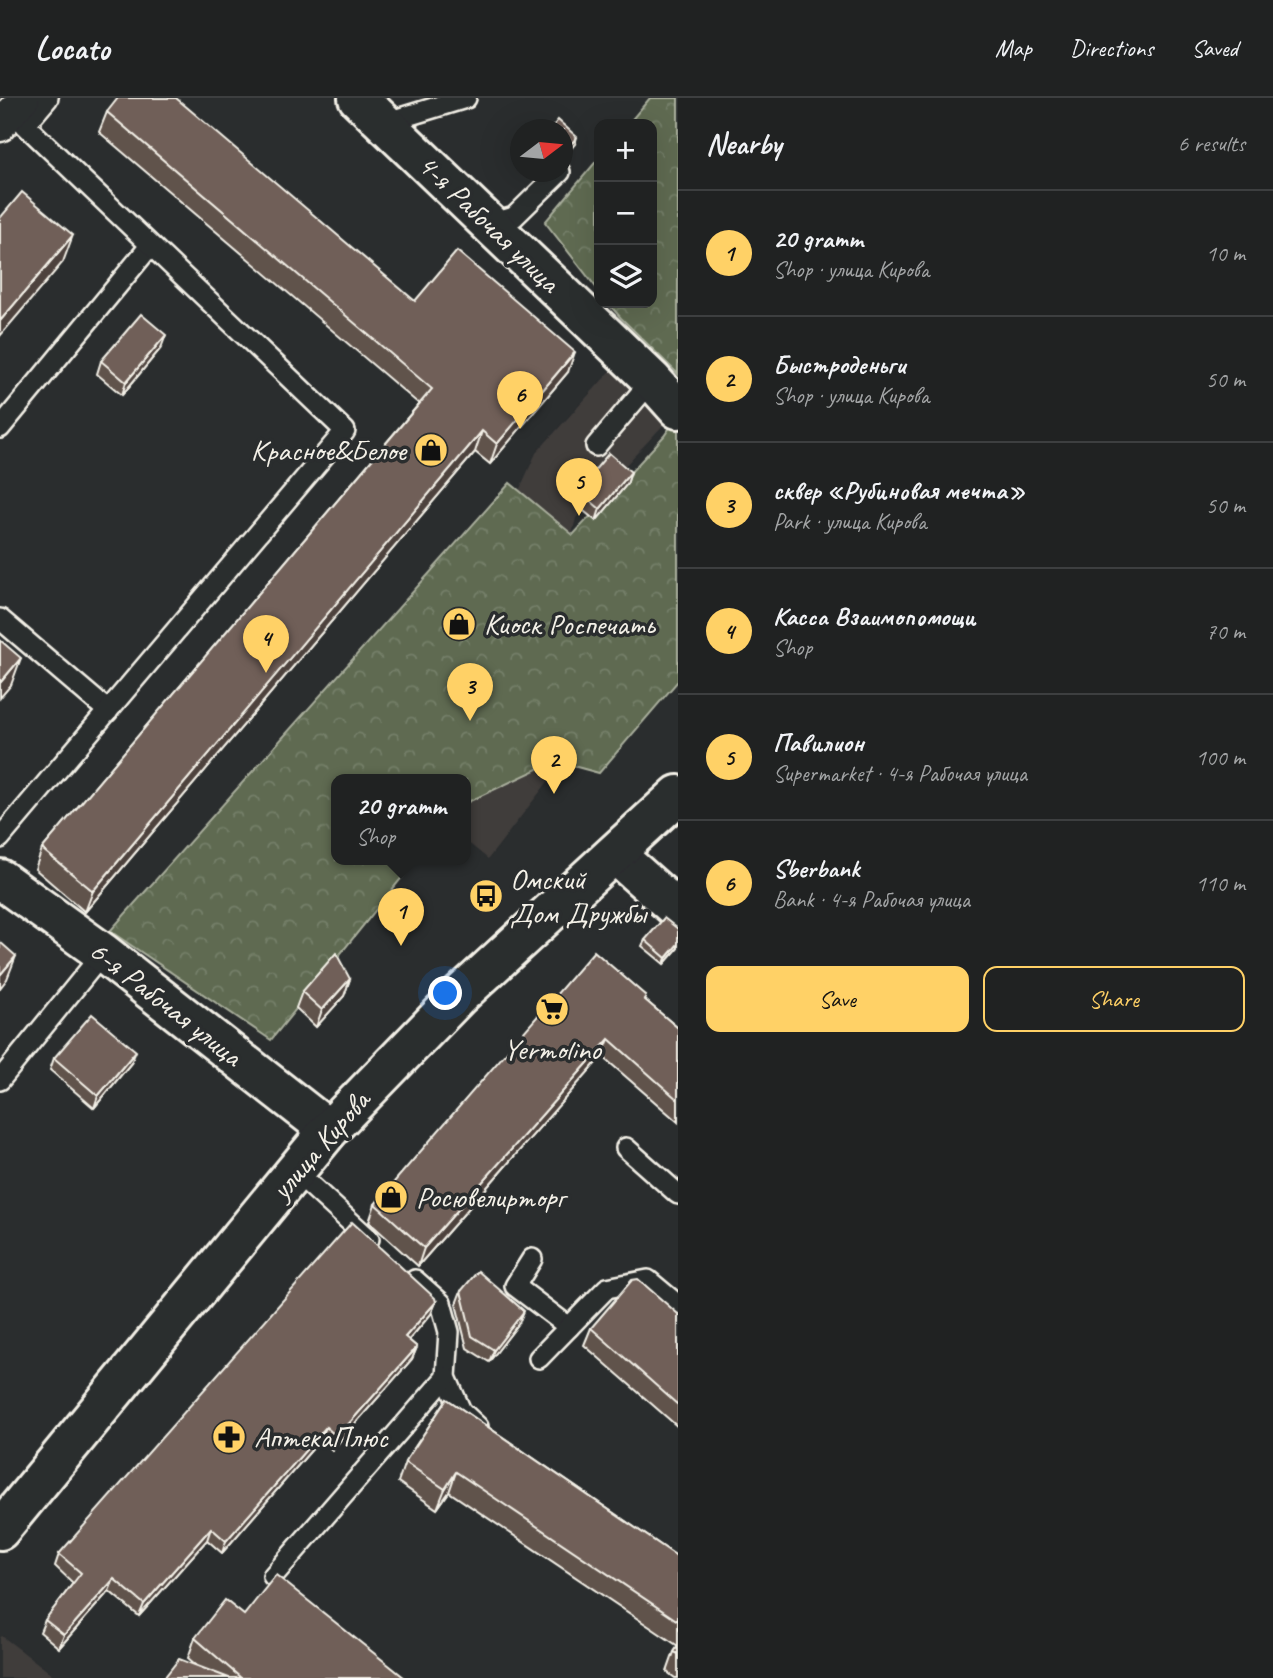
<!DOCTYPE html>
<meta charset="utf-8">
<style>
:root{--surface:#202222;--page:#282a2a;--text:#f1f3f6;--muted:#a2a4a5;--line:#3d3f40;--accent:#ffd166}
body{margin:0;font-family:Caveat,sans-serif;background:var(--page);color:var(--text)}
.controls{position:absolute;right:21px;top:21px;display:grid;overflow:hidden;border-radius:14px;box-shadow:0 7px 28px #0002}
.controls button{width:63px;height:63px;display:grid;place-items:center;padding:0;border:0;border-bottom:2px solid var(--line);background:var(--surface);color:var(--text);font:35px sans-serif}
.compass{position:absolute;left:510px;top:21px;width:63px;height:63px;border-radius:50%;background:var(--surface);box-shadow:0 7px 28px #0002;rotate:74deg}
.you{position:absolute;left:446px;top:896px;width:24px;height:24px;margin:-18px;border:5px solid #fff;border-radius:50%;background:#1a73e8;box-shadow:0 0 0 10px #1a73e833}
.badge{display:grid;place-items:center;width:46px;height:46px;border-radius:50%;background:var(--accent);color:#111;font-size:23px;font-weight:700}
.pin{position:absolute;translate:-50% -58px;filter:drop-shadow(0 2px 4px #0008)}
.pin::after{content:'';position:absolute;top:37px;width:24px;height:21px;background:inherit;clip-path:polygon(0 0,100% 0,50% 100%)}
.popup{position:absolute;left:331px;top:676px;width:140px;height:91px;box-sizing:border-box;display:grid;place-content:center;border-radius:14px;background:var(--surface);filter:drop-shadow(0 2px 5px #0005);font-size:23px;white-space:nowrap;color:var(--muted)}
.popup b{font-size:26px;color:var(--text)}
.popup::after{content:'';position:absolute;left:50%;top:100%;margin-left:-14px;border:14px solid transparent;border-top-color:var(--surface)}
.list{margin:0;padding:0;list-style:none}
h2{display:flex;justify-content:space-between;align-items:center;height:91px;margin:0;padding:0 28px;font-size:30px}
h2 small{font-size:23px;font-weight:400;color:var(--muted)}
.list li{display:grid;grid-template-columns:46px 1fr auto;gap:21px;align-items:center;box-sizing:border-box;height:126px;padding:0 28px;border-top:2px solid var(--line)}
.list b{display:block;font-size:26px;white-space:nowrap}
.list p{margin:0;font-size:23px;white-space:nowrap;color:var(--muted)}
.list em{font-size:23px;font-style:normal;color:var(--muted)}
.actions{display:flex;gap:14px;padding:21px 28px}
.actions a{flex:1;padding:16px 0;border:2px solid var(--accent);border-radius:14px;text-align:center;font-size:24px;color:var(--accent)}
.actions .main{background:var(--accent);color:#111}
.icon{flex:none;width:38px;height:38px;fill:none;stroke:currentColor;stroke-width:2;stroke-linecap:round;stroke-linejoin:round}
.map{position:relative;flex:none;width:678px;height:1580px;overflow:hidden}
header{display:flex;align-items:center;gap:42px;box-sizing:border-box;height:98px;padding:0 35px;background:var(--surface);border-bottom:2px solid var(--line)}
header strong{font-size:33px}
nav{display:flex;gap:38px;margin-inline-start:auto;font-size:24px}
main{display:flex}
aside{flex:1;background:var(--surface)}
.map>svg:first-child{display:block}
</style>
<header>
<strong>Locato</strong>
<nav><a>Map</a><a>Directions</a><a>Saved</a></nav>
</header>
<main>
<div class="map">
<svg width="678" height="1580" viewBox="0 0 678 1580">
<defs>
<pattern id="park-crowns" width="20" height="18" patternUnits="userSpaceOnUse" patternTransform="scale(1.75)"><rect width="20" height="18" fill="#5e6a51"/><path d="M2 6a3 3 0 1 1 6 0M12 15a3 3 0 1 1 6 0" fill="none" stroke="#76806a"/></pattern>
</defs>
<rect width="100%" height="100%" fill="#2a2d2e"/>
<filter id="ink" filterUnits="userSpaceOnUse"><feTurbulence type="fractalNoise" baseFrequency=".0143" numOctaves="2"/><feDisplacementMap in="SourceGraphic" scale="14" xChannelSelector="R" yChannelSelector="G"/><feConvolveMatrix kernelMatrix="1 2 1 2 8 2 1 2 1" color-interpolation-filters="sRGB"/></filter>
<g filter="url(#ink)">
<g fill="#3f3c3b">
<path d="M616 267 669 321 576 420 524 630 557 672 488 761 466 743V682L503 428 536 355Z"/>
<path d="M2 1538 57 1580H0V1540Z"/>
</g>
<g fill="url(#park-crowns)" stroke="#a9ae9c" stroke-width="2">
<path d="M650 0H678V276L621 220 608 205H652V26H628Z"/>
<path d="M599 60V193L545 124Z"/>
<path d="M678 318V583L599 675 555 663 466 705V682H336V762H416L271 942 110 833 510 385 573 437 664 338Z"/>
</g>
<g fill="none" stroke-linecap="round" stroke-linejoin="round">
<g stroke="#f4f1e8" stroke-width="24">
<g id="service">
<path d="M384 25 466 0"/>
<path d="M490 126 514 119 560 74"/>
<path d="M0 330 150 148"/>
<path d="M596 348 652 282"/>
<path d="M0 521 108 613"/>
<path d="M0 740 345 333 25 27 48 0"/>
<path d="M0 982 103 855"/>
<path d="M626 1050 678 1096"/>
<path d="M295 1073 369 1141"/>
<path d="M532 1161 515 1188 569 1229"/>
<path d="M415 1182 441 1205 449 1234 446 1279 461 1313 478 1329"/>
<path d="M539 1260 607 1190 648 1182 678 1207"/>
<path d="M273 1478 446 1279"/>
</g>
</g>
<g stroke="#f4f1e8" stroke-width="35">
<path id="pedestrian" d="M0 28 24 0"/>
</g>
<g stroke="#f4f1e8" stroke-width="44">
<g id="minor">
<path d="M358 0 652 282 678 311"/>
<path d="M0 781 103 855 329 1032"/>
</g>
</g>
<g stroke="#f4f1e8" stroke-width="44">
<path id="tertiary" d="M616 757 678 812"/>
</g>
<g stroke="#f4f1e8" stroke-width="44">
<path id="primary" d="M0 1432 329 1032 459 898 678 697"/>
</g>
<use href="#service" stroke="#2a2d2e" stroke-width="19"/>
<use href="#pedestrian" stroke="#2a2d2e" stroke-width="30"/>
<use href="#minor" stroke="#2a2d2e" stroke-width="38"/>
<use href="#tertiary" stroke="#2a2d2e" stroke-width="38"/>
<use href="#primary" stroke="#2a2d2e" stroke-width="38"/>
</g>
<g fill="#60524c" stroke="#f4f1e8" stroke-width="2">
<path d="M107 14 415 203 568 274 490 366 475 354 85 814 35 771 42 751 419 306 99 34Z"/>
<path d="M161 250 122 297 97 276 101 263Z"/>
<path d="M631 374 627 386 596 423 573 404 578 392Z"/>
<path d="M678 831V850L664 866 642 848 645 842Z"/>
<path d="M350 881 344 898 316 929 296 910 302 894Z"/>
<path d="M645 902 678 930V1024L602 958 418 1168 369 1124 375 1106Z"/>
<path d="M54 960 131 965 94 1010 50 972Z"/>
<path d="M461 1193 519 1225 489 1264 467 1250 456 1206Z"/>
<path d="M436 1204 431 1216 409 1242 417 1249 412 1261 332 1352 321 1341 222 1455 207 1442 139 1518 109 1493 59 1550 40 1534 45 1522 73 1485 55 1468 59 1456Z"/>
<path d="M678 1216V1329L584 1247 591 1230Z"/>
<path d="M447 1301 678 1459V1580H675L667 1574 674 1554 678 1548 449 1394 437 1411 398 1384 405 1364Z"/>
<path d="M244 1517 405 1580H164L196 1567 188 1560 195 1540Z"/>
</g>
<g fill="#4e423e" stroke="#f4f1e8" stroke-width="2">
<path d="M577 39 575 46 563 60V56Z"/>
<path d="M73 137 63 164 0 238V223Z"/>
<path d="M166 237 161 250 122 297 126 284Z"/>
<path d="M575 254 568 274 490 366 497 346Z"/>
<path d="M482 333 475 354 85 814 93 793Z"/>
<path d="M631 374 627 386 596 423 600 411Z"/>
<path d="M21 560 11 587 0 600V585Z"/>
<path d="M678 846V850L664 866 666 860Z"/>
<path d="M16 858 7 881 0 890V877Z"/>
<path d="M350 881 344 898 316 929 322 912Z"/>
<path d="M609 941 602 958 418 1168 424 1150Z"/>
<path d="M136 953 131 965 94 1010 98 998Z"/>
<path d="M436 1204 431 1216 401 1251 405 1239Z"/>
<path d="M524 1213 519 1225 489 1264 494 1252Z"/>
<path d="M417 1249 412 1261 332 1352 337 1339Z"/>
<path d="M326 1329 321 1341 222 1455 226 1443Z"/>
<path d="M456 1374 449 1394 437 1411 445 1391Z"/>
<path d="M211 1430 207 1442 139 1518 144 1506Z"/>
<path d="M114 1481 109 1493 59 1550 64 1537Z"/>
</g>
<g fill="#705f58" stroke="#f4f1e8" stroke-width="2">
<path d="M118 0H176L415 203 457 153 575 254 497 346 482 333 93 793 42 751 432 291 107 14Z"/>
<path d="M558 22 577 39 563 56V32H550Z"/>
<path d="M22 94 73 137 0 223V120Z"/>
<path d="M141 216 166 237 126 284 101 263Z"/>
<path d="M609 355 631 374 600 411 578 392Z"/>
<path d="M0 542 21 560 0 585Z"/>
<path d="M664 820 678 831V846L666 860 645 842Z"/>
<path d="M0 844 16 858 0 877Z"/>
<path d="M594 853 646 898 644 901 678 930V1002L609 941 424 1150 375 1106Z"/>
<path d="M336 855 350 881 322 912 302 894Z"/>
<path d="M92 916 136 953 98 998 54 960Z"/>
<path d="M352 1124 435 1200 436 1204 405 1239 417 1249 337 1339 326 1329 226 1443 211 1430 144 1506 114 1481 64 1537 45 1522 81 1475 59 1456Z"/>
<path d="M478 1173 524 1213 494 1252 472 1238 461 1193Z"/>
<path d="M638 1181 678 1216V1307L591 1230 632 1182Z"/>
<path d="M447 1301 678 1459V1523L456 1374 445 1391 405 1364Z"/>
<path d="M276 1477 405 1580H241L195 1540 225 1502 244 1517Z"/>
<path d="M678 1548V1556L674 1554Z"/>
<path d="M179 1561 229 1580H164Z"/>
</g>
</g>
<defs>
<g id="shop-disc" transform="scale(1.75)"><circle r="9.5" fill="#ffd166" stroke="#2a2d2e"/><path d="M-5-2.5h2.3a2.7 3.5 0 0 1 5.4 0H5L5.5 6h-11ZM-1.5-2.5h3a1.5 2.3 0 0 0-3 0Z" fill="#111"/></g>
<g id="bus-disc" transform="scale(1.75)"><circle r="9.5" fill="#ffd166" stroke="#2a2d2e"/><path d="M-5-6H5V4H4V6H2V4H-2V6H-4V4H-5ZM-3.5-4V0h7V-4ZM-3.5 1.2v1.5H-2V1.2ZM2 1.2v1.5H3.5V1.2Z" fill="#111"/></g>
<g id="supermarket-disc" transform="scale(1.75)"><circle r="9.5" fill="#ffd166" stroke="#2a2d2e"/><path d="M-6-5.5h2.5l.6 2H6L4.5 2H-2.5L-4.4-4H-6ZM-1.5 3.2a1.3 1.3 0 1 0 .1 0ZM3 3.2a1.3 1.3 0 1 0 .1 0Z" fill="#111"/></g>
<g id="pharmacy-disc" transform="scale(1.75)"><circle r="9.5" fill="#ffd166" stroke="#2a2d2e"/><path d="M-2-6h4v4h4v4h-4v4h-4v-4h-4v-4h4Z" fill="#111"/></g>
</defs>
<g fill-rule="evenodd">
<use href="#shop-disc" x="431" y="352"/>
<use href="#shop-disc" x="459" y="526"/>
<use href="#bus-disc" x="486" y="798"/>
<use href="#supermarket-disc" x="552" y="911"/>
<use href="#shop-disc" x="391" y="1099"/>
<use href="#pharmacy-disc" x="229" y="1339"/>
</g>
<g text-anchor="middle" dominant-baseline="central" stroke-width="7" stroke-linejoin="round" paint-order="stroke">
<g font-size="30" fill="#f4f1e8" stroke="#2a2d2e">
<text transform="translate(489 125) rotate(44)">4-я Рабочая улица</text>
<text transform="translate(166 905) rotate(38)">6-я Рабочая улица</text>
<text transform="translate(320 1047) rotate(-49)">улица Кирова</text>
</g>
<g font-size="30" fill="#f4f1e8" stroke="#2a2d2e" text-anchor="start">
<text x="406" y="352" text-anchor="end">Красное&amp;Белое</text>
<text x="484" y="526">Киоск Роспечать</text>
<text x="510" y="781">Омский<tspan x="510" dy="34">Дом Дружбы</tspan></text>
<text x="552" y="951" text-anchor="middle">Yermolino</text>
<text x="416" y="1099">Росювелирторг</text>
<text x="254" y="1339">АптекаПлюс</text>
</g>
</g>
</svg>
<div class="controls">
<button>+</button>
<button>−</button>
<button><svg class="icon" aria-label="layers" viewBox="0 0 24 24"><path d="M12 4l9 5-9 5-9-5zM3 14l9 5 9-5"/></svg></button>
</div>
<svg class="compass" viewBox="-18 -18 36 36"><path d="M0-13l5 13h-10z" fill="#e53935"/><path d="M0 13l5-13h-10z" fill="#a2a4a5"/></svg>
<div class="you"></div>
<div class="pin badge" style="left:401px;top:848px">1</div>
<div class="popup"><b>20 gramm</b>Shop</div>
<div class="pin badge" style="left:554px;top:696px">2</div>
<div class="pin badge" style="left:470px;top:623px">3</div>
<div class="pin badge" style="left:266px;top:575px">4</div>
<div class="pin badge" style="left:579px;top:418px">5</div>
<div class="pin badge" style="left:520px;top:331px">6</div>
</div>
<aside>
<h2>Nearby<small>6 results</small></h2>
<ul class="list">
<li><span class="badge">1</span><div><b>20 gramm</b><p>Shop · улица Кирова</p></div><em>10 m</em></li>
<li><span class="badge">2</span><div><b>Быстроденьги</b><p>Shop · улица Кирова</p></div><em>50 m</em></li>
<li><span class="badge">3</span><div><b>сквер «Рубиновая мечта»</b><p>Park · улица Кирова</p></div><em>50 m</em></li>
<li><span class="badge">4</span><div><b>Касса Взаимопомощи</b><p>Shop</p></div><em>70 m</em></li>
<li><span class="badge">5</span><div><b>Павилион</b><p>Supermarket · 4-я Рабочая улица</p></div><em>100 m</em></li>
<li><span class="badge">6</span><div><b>Sberbank</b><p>Bank · 4-я Рабочая улица</p></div><em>110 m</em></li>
</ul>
<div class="actions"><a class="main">Save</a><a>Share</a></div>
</aside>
</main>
